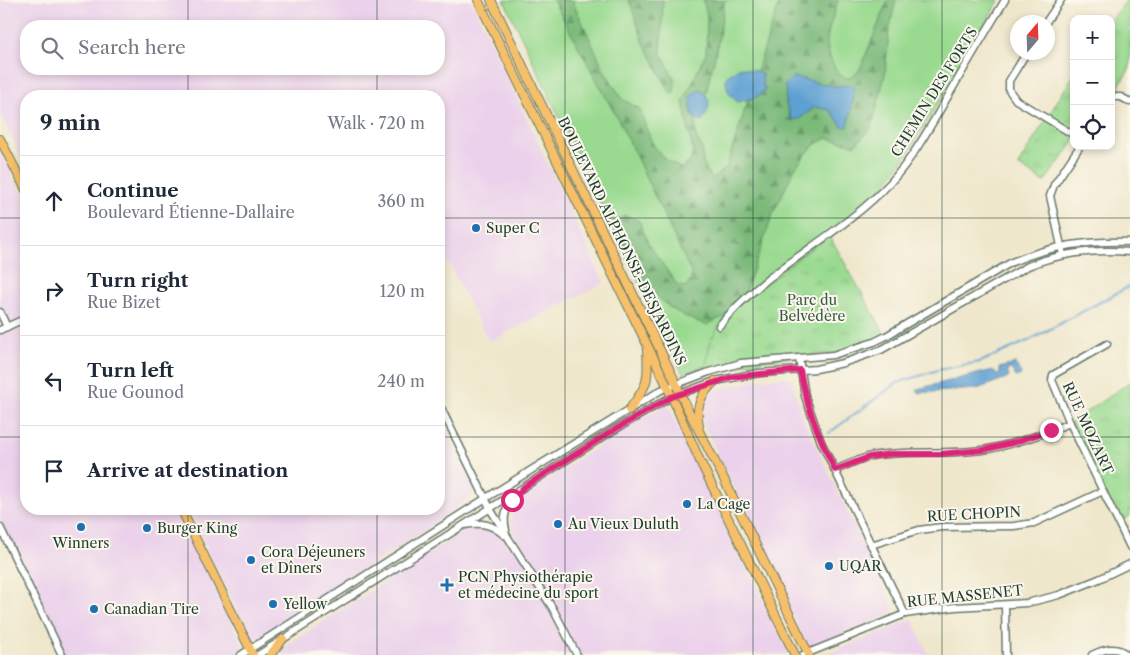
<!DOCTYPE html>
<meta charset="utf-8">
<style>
:root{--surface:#fff;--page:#f6f6f7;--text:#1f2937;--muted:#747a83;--line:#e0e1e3}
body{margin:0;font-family:"Libre Caslon Text",serif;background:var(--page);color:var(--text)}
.controls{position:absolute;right:15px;top:15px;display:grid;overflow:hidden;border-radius:10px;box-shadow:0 2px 8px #0003}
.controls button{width:45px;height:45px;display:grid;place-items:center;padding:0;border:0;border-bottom:1px solid var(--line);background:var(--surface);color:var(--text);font:25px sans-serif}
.compass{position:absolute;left:1010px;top:15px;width:45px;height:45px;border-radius:50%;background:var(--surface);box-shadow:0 2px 8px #0003;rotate:19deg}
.stop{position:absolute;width:15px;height:15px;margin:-11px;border:4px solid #db2777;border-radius:50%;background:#fff}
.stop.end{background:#db2777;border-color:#fff;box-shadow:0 1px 5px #0008}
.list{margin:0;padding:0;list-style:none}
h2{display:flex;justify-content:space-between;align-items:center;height:65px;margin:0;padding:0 20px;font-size:21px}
h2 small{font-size:16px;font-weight:400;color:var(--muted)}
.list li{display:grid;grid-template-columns:32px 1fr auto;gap:15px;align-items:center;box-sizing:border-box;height:90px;padding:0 20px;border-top:1px solid var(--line)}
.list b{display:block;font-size:19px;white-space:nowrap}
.list p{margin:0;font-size:16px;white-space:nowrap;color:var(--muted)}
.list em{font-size:16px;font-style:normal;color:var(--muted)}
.icon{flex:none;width:28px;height:28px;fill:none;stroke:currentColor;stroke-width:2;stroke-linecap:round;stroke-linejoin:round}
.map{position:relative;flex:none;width:1130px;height:655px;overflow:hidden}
.search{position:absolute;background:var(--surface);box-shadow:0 2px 8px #0003;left:20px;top:20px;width:425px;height:55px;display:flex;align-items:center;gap:12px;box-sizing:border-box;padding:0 18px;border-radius:20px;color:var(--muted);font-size:19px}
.panel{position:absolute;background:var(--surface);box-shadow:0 2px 8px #0003;left:20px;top:90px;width:425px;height:425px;border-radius:20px}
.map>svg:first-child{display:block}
</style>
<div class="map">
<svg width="1130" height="655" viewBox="0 0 1130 655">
<defs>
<pattern id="forest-firs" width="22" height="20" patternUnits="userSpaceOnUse" patternTransform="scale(1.25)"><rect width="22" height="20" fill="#7bba7a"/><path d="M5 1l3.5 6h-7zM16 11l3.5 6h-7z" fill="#649865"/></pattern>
<pattern id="park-tufts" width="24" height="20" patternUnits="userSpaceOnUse" patternTransform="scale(1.25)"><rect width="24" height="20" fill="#9ada90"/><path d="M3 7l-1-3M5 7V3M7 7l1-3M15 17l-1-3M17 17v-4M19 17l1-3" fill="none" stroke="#84bc7d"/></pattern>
</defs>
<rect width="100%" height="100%" fill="#fbf7ec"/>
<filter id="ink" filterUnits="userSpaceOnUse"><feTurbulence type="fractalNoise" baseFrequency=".02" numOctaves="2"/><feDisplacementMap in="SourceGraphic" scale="10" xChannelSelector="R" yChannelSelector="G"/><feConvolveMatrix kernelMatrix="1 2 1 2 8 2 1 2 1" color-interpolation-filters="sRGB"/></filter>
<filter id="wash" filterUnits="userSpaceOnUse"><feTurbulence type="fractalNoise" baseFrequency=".0096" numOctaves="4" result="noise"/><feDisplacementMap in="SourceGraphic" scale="20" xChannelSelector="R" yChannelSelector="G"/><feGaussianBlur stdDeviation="1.12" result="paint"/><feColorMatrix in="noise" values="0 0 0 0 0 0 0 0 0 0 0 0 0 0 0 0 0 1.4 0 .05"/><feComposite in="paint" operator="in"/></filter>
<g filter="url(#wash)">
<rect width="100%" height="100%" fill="#efe7cb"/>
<g fill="#ebd1eb" fill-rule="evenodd">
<path d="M0 0H471L604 283 489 342 439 245V96H26V168L0 113ZM439 26V69H26V26Z"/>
<path d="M0 151 26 200V509H177L245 649 235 655H64L0 522Z"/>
<path d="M788 377 792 380 802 417 893 607 891 613 887 616 808 647 787 604 777 578 702 421 701 414 704 403 708 395 715 390 756 380Z"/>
<path d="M667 403 789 654 281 655 287 645 463 531 480 528 491 530 500 535 508 543 515 539 512 527V514L515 506 523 494Z"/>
<path d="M439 414 474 488 473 494 470 498 422 532 252 643 188 509H439Z"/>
<path d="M912 619 929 655H825Z"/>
</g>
<path fill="#9ada90" stroke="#5c8c62" d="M504 0H999L914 144 889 180 854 217 763 282 708 362 706 366 683 374 587 176Z"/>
<g fill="url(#forest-firs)" stroke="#4d7c57" fill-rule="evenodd">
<path d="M553 0H572L604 70 622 99 640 109C648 135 654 158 682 168L690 162 693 152 683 102 706 53 707 16 703 0H725L718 43 706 93 700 89 691 112 696 120V138L702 147 703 163 712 179 726 168 748 100 757 97 766 89 763 88 762 74 757 71 780 0H838C835 12 827 31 827 42 827 53 837 83 851 77 855 75 858 72 860 69L888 0H896L889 31 885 75 872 127 855 145 827 138 812 147 795 168 773 214 744 296 725 316 706 325 684 316 669 307 647 287 626 257 612 223 625 215 639 221 649 245 678 286 686 287 691 280V272L622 127ZM793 77 833 86 850 85 842 126 830 110 815 107 799 119 791 120 786 104Z"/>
<path d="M629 0H663L661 53 675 80 674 94 670 92 643 41Z"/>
</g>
<g fill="url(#park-tufts)" stroke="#5c8c62">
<path d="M1127 0H1130V68L1120 84 1119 89 1111 91V20Z"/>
<path d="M1074 74V142L1044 182 1018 165Z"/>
<path d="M829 235 886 336 845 352 765 360 709 372 706 366 710 341 719 326 733 308Z"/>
<path d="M1130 382V516L1118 523 1070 423Z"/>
</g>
<g fill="#5ea0d2" stroke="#3e6e83">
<path d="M740 67 757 71 762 74 763 87 766 89 757 97 738 102C728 95 726 89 726 77Z"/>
<path d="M793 77 833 86 851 85 855 89 848 127 842 126 830 110 815 107 799 119 792 120 786 104 785 85Z"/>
<path d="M700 89C713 98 710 110 702 121 689 118 691 106 691 95Z"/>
<path d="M1015 364 1019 368 1021 375 1016 377 1011 369 1007 370 1009 377 977 389 918 393 917 389 993 370 998 376 1000 373 999 368Z"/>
</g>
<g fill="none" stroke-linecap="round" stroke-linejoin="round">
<path stroke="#5ea0d2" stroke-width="2" d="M829 433 897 383 938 370 980 362 1028 341 1130 286"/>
</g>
</g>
<g filter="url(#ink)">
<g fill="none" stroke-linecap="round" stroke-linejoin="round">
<g stroke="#687869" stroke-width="9">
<g id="minor">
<path d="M1046 22 1061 0"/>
<path d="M1027 52 1009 81V90L1016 100 1074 135"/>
<path d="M1111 97H1121L1130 102"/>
<path d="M1063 255 1050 196 1054 185 1080 146"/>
<path d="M0 312 7 327"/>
<path d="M719 326C766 268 838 238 890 183 913 158 930 127 947 98 966 65 985 33 1005 0"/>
<path d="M0 330 26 318"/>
<path d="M1107 344 1053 375 1052 380 1070 423 1130 547"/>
<path d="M799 358 805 396 821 442 905 614"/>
<path d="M439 404 492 512 553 609 577 655"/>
<path d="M835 470C846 466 859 459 871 456 907 450 945 455 982 450 1013 445 1042 434 1070 423"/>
<path d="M465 525C481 522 492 524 504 535"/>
<path d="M0 527 62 655"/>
<path d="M506 530C502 515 507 505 517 494"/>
<path d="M871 545 919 530 942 527 1014 526 1034 523 1103 491"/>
<path d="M1005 605 1006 655"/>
<path d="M241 655 486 498 661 390 709 372 741 363 833 355 874 342 886 336 1012 262C1052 245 1087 241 1130 242"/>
<path d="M258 655 614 430 671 397 715 381 759 373 816 369 843 363 881 350 1028 266C1060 253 1095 249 1130 252"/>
<path d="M803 655 905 614 955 607 1027 603 1059 595 1099 579 1130 564"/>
<path d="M1092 655C1104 649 1117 645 1127 655"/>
</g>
</g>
<g stroke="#687869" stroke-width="10">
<g id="major">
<path d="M478 0 664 379 700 461 795 655"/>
<path d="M491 0 673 377 686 406 723 477 809 655"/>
<path d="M0 139 26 190"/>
<path d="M629 410C648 385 649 381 647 350"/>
<path d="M699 426C695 406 701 394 715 381"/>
<path d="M181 509 253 655"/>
<path d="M270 655 283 639"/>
</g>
</g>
<use href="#minor" stroke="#fff" stroke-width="6"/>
<use href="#major" stroke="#f6c06b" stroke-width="8"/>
</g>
</g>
<g fill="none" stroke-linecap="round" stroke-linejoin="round" filter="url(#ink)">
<path stroke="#db2777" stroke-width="6" d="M512 500 524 487 614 430 671 397 732 377 800 370C806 406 819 438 835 470L869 457 891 454H940L983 450 1016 442 1051 430"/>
</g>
<path fill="none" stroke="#1f3d34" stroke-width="1" stroke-opacity="0.55" d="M188 0V26M377 0V26M565 0V655M753 0V655M942 0V655M188 69V96M377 69V96M0 218H26M439 218H1130M0 437H26M439 437H1130M188 509V655M377 509V655"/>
<g fill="#1f6fb2" stroke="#fbf7ec" stroke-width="2">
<circle cx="476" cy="228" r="5"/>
<circle cx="687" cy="504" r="5"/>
<circle cx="558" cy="524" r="5"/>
<circle cx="81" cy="527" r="5"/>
<circle cx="147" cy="528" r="5"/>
<circle cx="251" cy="560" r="5"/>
<circle cx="829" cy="566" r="5"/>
<path d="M444.5 577.5h5v5h5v5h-5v5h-5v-5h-5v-5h5z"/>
<circle cx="273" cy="604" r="5"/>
<circle cx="94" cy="609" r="5"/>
</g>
<g text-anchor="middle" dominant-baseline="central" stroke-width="4" stroke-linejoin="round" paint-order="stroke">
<g font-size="14" fill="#1f3d34" stroke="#fbf7ec">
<text transform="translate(934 92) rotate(-58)">CHEMIN DES FORTS</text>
<text transform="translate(622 241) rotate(64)">BOULEVARD ALPHONSE-DESJARDINS</text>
<text transform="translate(1088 428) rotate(65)">RUE MOZART</text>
<text transform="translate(974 514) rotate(-3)">RUE CHOPIN</text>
<text transform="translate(965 596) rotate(-6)">RUE MASSENET</text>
</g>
<g font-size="14" fill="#1f3d34" stroke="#fbf7ec" text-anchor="start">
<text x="486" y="228">Super C</text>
<text x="697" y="504">La Cage</text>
<text x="568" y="524">Au Vieux Duluth</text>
<text x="157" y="528">Burger King</text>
<text x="81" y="543" text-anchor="middle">Winners</text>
<text x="261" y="552">Cora Déjeuners<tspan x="261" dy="16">et Dîners</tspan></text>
<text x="839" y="566">UQAR</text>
<text x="458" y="577">PCN Physiothérapie<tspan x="458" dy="16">et médecine du sport</tspan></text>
<text x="283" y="604">Yellow</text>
<text x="104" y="609">Canadian Tire</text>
</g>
<g font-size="14" fill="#385c46" stroke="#fbf7ec">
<text x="812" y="300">Parc du<tspan x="812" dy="16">Belvédère</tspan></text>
</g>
</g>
</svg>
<div class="controls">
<button>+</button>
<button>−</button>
<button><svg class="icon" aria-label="locate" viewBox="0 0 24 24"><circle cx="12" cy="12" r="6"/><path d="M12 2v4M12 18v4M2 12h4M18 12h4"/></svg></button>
</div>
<svg class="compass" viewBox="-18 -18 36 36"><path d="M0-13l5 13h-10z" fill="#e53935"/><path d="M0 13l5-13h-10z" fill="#747a83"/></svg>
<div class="stop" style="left:512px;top:500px"></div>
<div class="stop end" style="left:1051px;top:430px"></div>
<div class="search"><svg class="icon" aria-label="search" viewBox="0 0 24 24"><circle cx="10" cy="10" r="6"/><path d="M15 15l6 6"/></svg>Search here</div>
<section class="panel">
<h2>9 min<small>Walk · 720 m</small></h2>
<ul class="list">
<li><svg class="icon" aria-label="ahead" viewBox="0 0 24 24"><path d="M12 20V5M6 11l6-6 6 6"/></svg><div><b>Continue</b><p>Boulevard Étienne-Dallaire</p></div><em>360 m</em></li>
<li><svg class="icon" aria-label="right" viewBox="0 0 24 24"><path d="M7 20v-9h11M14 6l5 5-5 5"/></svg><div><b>Turn right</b><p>Rue Bizet</p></div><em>120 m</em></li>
<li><svg class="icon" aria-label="left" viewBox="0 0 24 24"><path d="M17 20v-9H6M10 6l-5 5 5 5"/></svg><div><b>Turn left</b><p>Rue Gounod</p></div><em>240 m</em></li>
<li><svg class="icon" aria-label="arrive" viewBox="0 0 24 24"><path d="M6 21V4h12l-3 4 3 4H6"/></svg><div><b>Arrive at destination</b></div></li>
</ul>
</section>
</div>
